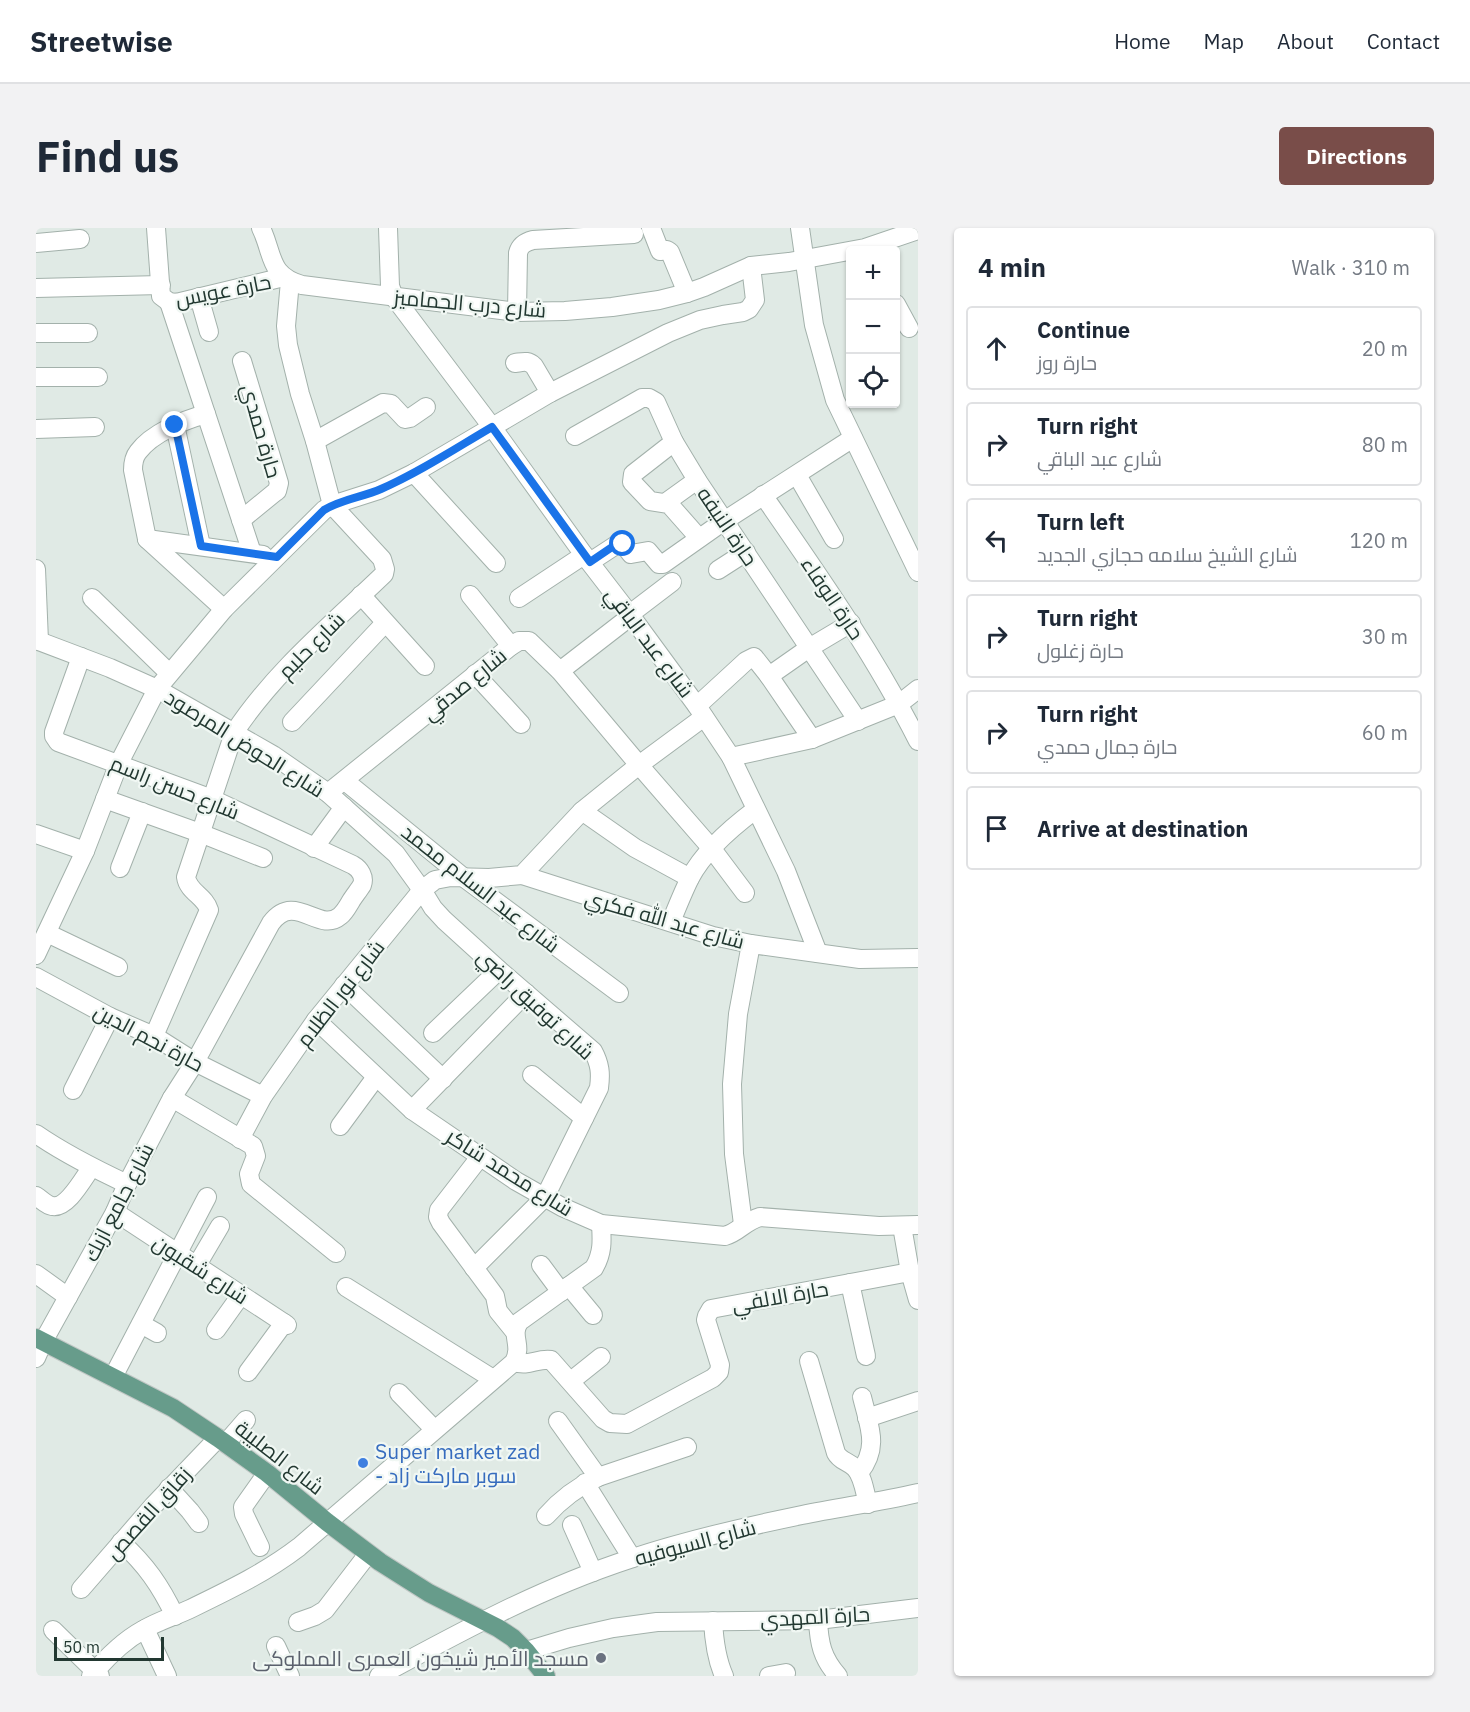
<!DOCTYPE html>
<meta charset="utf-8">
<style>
:root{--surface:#fff;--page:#f2f2f3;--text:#1f2937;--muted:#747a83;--line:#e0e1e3;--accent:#794d49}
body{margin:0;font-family:"IBM Plex Sans",Cairo,sans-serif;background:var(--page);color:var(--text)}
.controls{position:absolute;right:18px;top:18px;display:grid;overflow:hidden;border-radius:6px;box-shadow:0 2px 4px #0004}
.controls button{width:54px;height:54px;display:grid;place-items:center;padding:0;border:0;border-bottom:2px solid var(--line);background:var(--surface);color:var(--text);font:30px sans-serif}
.scale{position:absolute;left:18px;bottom:15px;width:110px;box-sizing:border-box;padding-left:6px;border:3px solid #223831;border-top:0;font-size:16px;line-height:21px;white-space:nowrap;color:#223831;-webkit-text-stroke:4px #f0f7f3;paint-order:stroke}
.stop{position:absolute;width:18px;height:18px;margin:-14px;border:4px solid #1a73e8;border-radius:50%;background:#fff}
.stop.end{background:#1a73e8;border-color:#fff;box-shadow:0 2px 6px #0008}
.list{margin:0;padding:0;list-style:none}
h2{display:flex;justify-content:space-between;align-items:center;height:78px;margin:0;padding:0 24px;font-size:26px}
h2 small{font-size:20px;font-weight:400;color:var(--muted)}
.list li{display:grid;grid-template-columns:39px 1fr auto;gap:18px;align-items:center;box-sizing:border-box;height:84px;margin:0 12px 12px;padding:0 12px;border:2px solid var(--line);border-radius:6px}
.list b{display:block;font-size:22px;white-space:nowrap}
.list p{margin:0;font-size:20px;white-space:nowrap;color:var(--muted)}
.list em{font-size:20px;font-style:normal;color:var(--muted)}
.icon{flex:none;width:33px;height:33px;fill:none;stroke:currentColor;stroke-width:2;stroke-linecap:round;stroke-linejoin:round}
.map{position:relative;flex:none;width:882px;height:1448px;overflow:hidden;border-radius:6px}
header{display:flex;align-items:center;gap:36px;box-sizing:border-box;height:84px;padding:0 30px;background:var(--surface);border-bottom:2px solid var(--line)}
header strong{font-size:28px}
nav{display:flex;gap:33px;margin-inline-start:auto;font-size:21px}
.intro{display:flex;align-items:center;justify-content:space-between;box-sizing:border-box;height:144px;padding:0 36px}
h1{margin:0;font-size:42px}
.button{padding:15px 27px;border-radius:6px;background:var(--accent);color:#fff;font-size:21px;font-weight:700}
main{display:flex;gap:36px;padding:0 36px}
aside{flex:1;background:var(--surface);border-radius:6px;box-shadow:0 2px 4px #0004}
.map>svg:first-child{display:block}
</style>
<header>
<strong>Streetwise</strong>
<nav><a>Home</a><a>Map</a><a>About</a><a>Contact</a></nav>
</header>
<div class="intro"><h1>Find us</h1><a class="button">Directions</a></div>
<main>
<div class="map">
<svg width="882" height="1448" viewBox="0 0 882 1448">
<rect width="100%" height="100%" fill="#e0eae5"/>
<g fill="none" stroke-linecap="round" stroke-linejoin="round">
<g stroke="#a3b1ab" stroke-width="20">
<g id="minor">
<path d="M120 0 125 68 133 74 140 75 248 49"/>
<path d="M225 0C238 27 232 47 266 57L481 84 529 83 576 79 623 72 651 65 668 59 715 38 753 34 829 20 882 2"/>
<path d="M352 0 354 58 358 69 456 199 548 327 595 388 661 478 695 529 750 643 782 725"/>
<path d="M615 0 624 23 631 22 634 24 651 65"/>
<path d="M764 0 778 97 799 172 882 344"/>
<path d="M0 15 44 11"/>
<path d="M0 60 125 57"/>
<path d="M163 69 173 104"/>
<path d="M133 74 216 325"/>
<path d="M860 76 873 100"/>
<path d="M481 84 482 25C484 17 489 14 497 12L598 6"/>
<path d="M0 105H52"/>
<path d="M479 135C487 134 492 132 498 138L514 165"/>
<path d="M0 149H62"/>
<path d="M139 197 165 318"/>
<path d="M0 201 59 199"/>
<path d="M539 208 606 170H613L620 174 638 214 661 252 822 493"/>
<path d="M279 213 347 175 355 176 369 191 374 190 390 179"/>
<path d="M638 214 597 246 596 254 614 273 633 276 663 310"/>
<path d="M378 245 460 335"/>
<path d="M761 247 798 311"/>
<path d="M727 267C783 348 838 426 882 513"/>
<path d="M629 275 661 252"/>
<path d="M205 292 238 265 241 263 243 255 206 133"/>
<path d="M111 311 97 242C97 236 98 229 102 224 116 205 148 192 170 186"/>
<path d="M111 311 227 327"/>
<path d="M111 311 188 381"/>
<path d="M554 334 583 315 588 317 595 326 612 323 623 336H627L688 293 817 210"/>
<path d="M0 341 3 413"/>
<path d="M682 342 710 324"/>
<path d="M325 367 389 438"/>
<path d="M434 367 475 418"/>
<path d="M56 370 133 445"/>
<path d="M483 370 548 327"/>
<path d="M594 386 636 354"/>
<path d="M0 412 74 440 121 461 237 527 292 565 360 626 386 662 397 680 408 692 463 742 557 823C564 836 565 845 563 860L509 969 438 1040"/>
<path d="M524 443 595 388"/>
<path d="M439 446 485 496"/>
<path d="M733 448 773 420 815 395"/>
<path d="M661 478 710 433 718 429 733 448 776 511"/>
<path d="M256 494 349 395"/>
<path d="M695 529 776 511 863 476 882 461"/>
<path d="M309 553 427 649 583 765"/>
<path d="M292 565 475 418 483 413H493L524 443 603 537 676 621 709 665"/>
<path d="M69 571 164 605 227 630"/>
<path d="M546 583 599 620 654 650"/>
<path d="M0 606 49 623"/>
<path d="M278 620 308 579"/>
<path d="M84 640 106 584"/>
<path d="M486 647 677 708 715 716 824 731 882 730"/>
<path d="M635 694C641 679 647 664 654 650 668 623 695 600 719 582"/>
<path d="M11 705 82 739"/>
<path d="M0 727 49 623 83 535 121 461 188 381 288 282 296 277 343 262 378 245 514 165 632 105 664 92 687 87 707 84 713 81 719 72 715 38"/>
<path d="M0 749 74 789 118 808 159 834 227 868"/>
<path d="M308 757 407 851"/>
<path d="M280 792 376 882 480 953 526 979 565 996 689 1008C703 1004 709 993 724 989L843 998 882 997"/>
<path d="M397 805 463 742"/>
<path d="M118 808 173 682C169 668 152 664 150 649L198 505C238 444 296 396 348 346L349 341 346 331 296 277 279 213 264 166 252 117 250 98 254 53"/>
<path d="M496 847 548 890"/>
<path d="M37 862 74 789"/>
<path d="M136 870 217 918 220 928 213 946 215 956 300 1025"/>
<path d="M376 882 490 765"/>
<path d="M304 898 340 849"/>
<path d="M0 906C29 926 59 941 91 956"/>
<path d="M204 911 227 868 280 792 386 662 399 652 415 649 453 650 486 647 546 583 603 537 668 489"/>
<path d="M444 929 403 982 402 989 405 995 459 1068 462 1083 479 1104"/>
<path d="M0 968C5 971 10 977 16 978 31 981 47 951 55 940"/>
<path d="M79 984 251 1097"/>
<path d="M707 996 698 926 696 856 702 786 715 716"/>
<path d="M866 998 874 1044 882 1072"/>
<path d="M161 1037 184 998"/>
<path d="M505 1037 525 1064"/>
<path d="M0 1046 32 1069"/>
<path d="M814 1055 830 1128"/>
<path d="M533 1058 557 1087"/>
<path d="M310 1059 457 1151"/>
<path d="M105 1096 121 1105"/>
<path d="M180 1102 205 1067"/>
<path d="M0 1130 7 1114 79 984 91 956 136 870 159 834 235 695C259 663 283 706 304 688 309 684 312 678 315 673 318 668 323 662 326 657 329 649 324 641 317 637L176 571 22 514 18 508V504L45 429"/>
<path d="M773 1133 800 1225C804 1233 812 1233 819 1240 827 1248 829 1265 832 1276"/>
<path d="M478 1134C493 1139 501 1130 515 1132L567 1191 574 1195 591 1196 677 1150 683 1144 684 1137 670 1092 671 1088 675 1081 874 1044"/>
<path d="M212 1144 248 1095"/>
<path d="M77 1149 171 969"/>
<path d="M535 1153 565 1129"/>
<path d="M363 1165 398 1201"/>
<path d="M831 1190 882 1173"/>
<path d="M522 1193 562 1249"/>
<path d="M190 1215 210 1192"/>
<path d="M823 1245C844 1219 833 1198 826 1169"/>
<path d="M549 1255 596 1330"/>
<path d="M133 1260 154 1283 163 1295"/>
<path d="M510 1288C525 1271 541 1259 562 1249L651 1219"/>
<path d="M536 1297 557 1344"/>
<path d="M85 1314C110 1337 124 1357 139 1388"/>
<path d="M224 1319 208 1286 207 1279 231 1245"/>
<path d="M45 1361 117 1278 182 1210"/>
<path d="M782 1392C783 1415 786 1430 802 1448"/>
<path d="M677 1393C678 1412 680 1430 688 1448"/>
<path d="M262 1394 279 1388 289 1382 332 1326"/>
<path d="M109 1401 131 1448"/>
<path d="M17 1402 64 1448"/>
<path d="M240 1418 254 1448"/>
<path d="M490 1423 533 1410 577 1400 621 1394 782 1392 882 1380"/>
<path d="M55 1448C70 1430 87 1413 107 1402 122 1393 139 1388 154 1381 193 1362 229 1345 263 1319L478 1134C487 1116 474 1109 483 1094L558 1040C567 1025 566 1012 565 996"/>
<path d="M343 1448C424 1404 505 1360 594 1331 650 1312 708 1299 766 1287 805 1279 843 1274 882 1265"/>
<path d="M733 1448 750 1445"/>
</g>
</g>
<g stroke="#c1c7c5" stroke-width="20">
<path id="major" d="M0 1110 137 1180 182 1210 231 1245 291 1294 344 1334 393 1365 462 1400 477 1410 490 1423 510 1448"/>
</g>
<use href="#minor" stroke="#fff" stroke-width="18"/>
<use href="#major" stroke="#679c8b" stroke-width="18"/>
</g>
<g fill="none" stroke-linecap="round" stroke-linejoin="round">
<path stroke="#1a73e8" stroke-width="8" d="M139 197 165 318 241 329 288 282C306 271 327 269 345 261 384 244 420 220 456 199L554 334 582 315 587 316"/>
</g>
<circle fill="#3f7fe0" stroke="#f0f7f3" stroke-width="2" cx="327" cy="1235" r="6"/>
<circle fill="#6b7280" stroke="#f0f7f3" stroke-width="2" cx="565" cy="1430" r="6"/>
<g text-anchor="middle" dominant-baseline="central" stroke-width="4.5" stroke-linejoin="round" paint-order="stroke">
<g font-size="21" fill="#223831" stroke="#f0f7f3">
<text transform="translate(187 62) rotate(-11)">حارة عويس</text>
<text transform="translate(434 75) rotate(5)">شارع درب الجماميز</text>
<text transform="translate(226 203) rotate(74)">حارة حمدي</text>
<text transform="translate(692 298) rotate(56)">حارة النيفه</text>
<text transform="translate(797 370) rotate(56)">حارة الوفاء</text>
<text transform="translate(614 414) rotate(53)">شارع عبد الباقي</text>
<text transform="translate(275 417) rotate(-45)">شارع حليم</text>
<text transform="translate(428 456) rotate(-39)">شارع صدقي</text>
<text transform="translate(209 515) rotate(32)">شارع الحوض المرصود</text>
<text transform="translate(139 559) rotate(22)">شارع حسن راسم</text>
<text transform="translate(445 660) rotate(38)">شارع عبد السلام محمد</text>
<text transform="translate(629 691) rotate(16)">شارع عبد الله فكري</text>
<text transform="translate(304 765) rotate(-52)">شارع نور الظلام</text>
<text transform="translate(500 776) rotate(43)">شارع توفيق راضي</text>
<text transform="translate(113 809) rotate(28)">حارة نجم الدين</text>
<text transform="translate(474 944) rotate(32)">شارع محمد شاكر</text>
<text transform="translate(82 974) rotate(-63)">شارع جامع ازبك</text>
<text transform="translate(165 1041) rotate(33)">شارع شقبون</text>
<text transform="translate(744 1068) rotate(-10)">حارة الالفي</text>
<text transform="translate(244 1229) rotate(38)">شارع الصليبة</text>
<text transform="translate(112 1285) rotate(-48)">زقاق القصص</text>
<text transform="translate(659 1314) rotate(-15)">شارع السيوفيه</text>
<text transform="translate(779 1388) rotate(-3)">حارة المهدي</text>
</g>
<g font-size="21" fill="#366cbe" stroke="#f0f7f3" text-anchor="start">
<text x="339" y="1223">Super market zad<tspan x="339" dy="24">- سوبر ماركت زاد</tspan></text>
</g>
<g font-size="21" fill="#5b616d" stroke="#f0f7f3" text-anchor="end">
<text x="553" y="1430">مسجد الأمير شيخون العمرى المملوكى</text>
</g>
</g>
</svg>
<div class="controls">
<button>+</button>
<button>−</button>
<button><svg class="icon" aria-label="locate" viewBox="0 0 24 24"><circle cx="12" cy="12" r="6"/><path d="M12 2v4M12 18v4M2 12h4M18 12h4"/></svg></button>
</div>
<div class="scale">50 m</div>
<div class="stop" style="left:587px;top:316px"></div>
<div class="stop end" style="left:139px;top:197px"></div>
</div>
<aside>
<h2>4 min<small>Walk · 310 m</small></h2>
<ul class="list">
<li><svg class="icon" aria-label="ahead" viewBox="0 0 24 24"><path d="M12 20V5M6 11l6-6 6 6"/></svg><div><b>Continue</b><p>حارة روز</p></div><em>20 m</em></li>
<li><svg class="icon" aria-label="right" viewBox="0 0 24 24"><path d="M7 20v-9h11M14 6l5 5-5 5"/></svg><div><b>Turn right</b><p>شارع عبد الباقي</p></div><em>80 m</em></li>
<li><svg class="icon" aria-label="left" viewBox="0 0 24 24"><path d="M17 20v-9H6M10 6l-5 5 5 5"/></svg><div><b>Turn left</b><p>شارع الشيخ سلامه حجازي الجديد</p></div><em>120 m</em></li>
<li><svg class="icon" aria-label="right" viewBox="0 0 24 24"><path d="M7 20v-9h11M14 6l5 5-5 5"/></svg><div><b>Turn right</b><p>حارة زغلول</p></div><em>30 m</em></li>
<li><svg class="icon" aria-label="right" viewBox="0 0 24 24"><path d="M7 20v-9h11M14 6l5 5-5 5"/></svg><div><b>Turn right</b><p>حارة جمال حمدي</p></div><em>60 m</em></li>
<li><svg class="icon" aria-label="arrive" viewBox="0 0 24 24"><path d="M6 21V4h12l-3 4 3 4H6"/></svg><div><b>Arrive at destination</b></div></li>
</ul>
</aside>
</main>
